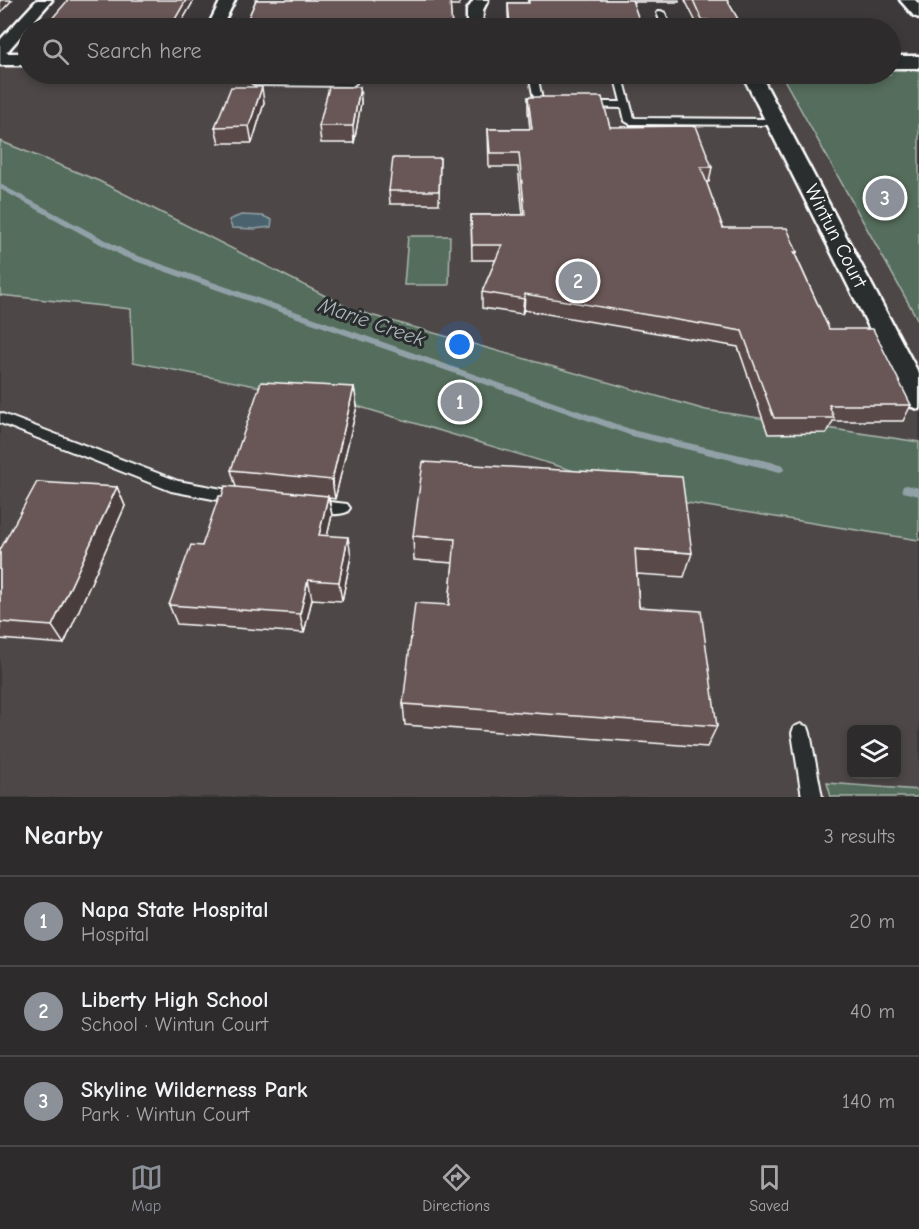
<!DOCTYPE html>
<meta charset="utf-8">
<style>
:root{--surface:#2e2b2c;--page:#363334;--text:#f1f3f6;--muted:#a7a7a9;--line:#494748;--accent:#8c9099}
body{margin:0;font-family:"Comic Neue",sans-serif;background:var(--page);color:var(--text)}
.controls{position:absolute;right:18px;bottom:18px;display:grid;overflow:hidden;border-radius:9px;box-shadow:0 3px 9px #0003}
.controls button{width:54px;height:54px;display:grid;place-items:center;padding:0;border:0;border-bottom:2px solid var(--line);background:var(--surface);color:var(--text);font:30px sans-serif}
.you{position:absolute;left:460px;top:345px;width:21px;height:21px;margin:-15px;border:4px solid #fff;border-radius:50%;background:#1a73e8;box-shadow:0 0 0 9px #1a73e833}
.badge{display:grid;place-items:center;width:39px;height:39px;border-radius:50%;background:var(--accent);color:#fff;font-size:20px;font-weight:700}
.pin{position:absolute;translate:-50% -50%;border:3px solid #fff;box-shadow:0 2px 6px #0006}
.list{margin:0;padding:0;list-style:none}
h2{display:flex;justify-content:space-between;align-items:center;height:78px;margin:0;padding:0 24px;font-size:26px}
h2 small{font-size:20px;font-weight:400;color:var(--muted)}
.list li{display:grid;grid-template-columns:39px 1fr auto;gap:18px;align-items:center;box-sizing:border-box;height:90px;padding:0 24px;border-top:2px solid var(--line)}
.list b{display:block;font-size:22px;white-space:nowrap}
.list p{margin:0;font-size:20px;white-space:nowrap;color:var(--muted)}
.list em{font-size:20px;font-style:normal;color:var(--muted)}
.icon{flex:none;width:33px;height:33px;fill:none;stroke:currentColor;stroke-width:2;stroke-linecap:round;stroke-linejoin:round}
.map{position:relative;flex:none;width:919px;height:797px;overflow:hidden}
.search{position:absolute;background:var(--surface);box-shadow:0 3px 9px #0003;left:18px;right:18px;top:18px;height:66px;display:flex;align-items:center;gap:15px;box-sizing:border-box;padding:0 21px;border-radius:33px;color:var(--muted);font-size:22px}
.sheet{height:348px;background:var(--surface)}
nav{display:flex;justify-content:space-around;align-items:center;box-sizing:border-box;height:84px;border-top:2px solid var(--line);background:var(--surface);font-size:16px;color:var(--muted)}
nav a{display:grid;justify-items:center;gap:3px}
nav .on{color:var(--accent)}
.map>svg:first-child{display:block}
</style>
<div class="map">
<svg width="919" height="797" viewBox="0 0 919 797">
<rect width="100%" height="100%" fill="#3d393a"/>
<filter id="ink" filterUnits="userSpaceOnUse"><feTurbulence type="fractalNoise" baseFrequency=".0167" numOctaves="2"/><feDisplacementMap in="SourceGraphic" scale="12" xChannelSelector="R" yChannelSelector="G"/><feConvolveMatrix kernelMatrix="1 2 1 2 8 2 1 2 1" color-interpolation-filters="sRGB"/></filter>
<g filter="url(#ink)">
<path fill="#4e4646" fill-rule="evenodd" d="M0 59H28V74H890L919 62V797H0ZM852 730H896V774H852Z"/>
<g fill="#546d5c" stroke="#aab6ae" stroke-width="1.5">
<path d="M891 62H919V322L781 74H890Z"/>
<path d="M0 141 99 181 353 310 706 410 919 442V540L675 501 357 406 133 362 131 309 0 295Z"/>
<path d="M408 236H450L449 285H404Z"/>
<path d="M827 783 919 790V797H831Z"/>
</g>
<path fill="#48626d" stroke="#91a1a7" stroke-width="1.5" d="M241 215 263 216 272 220 271 227 254 229 232 228 229 220Z"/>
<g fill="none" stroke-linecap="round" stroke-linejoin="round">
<g fill="#91a1a7" fill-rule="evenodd">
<path d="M0 184 130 253 636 431 780 464 783 465 785 468 783 471 780 472 632 436 124 257 0 189Z"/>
<path d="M907 485 919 488V496L903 492 902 489 903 486Z"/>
</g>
<g stroke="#fff" stroke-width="4">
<g id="lane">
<path d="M661 11 665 13 671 28H663L657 13Z"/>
<path d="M644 23 651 28H643L640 25Z"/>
<path d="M254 74H262L260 79 348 80 350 74H358L356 83 352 86 255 85 251 82Z"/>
<path d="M529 74H537L542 100 552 103V107L535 104Z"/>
<path d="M614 74H622L634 118 777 119 782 122 777 125 630 124 625 121 622 108 583 107V103L586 102H621Z"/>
<path d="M0 413 178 481 239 492 244 494 247 498 244 502 239 504 171 491 0 423Z"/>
<path d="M312 500 347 504 350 508 347 512C336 516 318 514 307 510L304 506 307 502Z"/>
<path d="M801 724 808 727 810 733 822 797H802L792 733 794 727Z"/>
</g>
</g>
<g stroke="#fff" stroke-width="5">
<g id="street">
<path d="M37 0H52L6 53 0 55V40Z"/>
<path d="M221 0H235L221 28H207Z"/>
<path d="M474 0H488L483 10 482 28H467V10Z"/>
<path d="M900 0H915L919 4V18L914 16Z"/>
<path d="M742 74H760L919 374V409L909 406 905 399Z"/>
</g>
</g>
<g stroke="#fff" stroke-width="5">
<g id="secondary">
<rect x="0" y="53" width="28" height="12"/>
<rect x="890" y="56" width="29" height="12"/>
</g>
</g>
<use href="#lane" fill="#2a2d2e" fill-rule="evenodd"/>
<use href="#street" fill="#2a2d2e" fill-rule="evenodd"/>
<use href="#secondary" fill="#2a2d2e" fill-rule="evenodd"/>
</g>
<g fill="#5a4a4a" stroke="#fff" stroke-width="1.5">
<path d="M194 0 178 28H44Z"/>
<path d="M256 0H460L459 5H450L452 28H244Z"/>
<path d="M528 0H679V2H632L642 28H509L508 13V3H528Z"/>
<path d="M685 0H727L743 28H699Z"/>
<path d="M360 87 361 103 354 143H321L319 126Z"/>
<path d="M528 97 610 127 712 167 709 182H706L723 228 797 252 796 256 829 329 911 405 903 421H833L827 433 768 434 738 347 524 310 522 314 482 308V292L496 260H472L471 215H523L518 167H489L488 129H530L528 111Z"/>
<path d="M264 103 252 143H219L215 127Z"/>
<path d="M440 158 439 204H390L389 191Z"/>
<path d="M354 387 357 406 335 499 329 498 332 515 327 536 351 556 342 601 312 599 304 633 177 624 169 605 202 546 222 496 236 487 231 470Z"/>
<path d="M117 487 125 506 64 644 0 639V550Z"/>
<path d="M413 536 692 553 684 577 637 574 639 607 717 726 707 747 405 725 403 704 449 605 453 563 414 560Z"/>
</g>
<g fill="#4a3c3c" stroke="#fff" stroke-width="1.5">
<path d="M0 0H12L0 13Z"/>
<path d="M186 0H194L178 28H172L171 26Z"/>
<path d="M262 87 264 103 252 143 249 126Z"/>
<path d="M360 87 361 103 354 143 353 126Z"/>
<path d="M525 294 524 310 522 314 524 299Z"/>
<path d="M354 387 357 406 335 499 332 480Z"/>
<path d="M117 487 125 506 64 644 52 626Z"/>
<path d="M328 496 332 515 323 554 319 535Z"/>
<path d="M348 537 351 556 342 601 339 582Z"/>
<path d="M308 580 312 599 304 633 300 614Z"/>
</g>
<g fill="#695656" stroke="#fff" stroke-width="1.5">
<path d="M68 0H186L171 26H157L155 28H44Z"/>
<path d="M256 0H450L452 28H426V27L290 25 289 28H244Z"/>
<path d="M529 0H632L642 28H543L542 25H510L508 3H529Z"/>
<path d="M693 0H727L743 28H712L708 20H702Z"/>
<path d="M231 87H262L249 126 215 127Z"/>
<path d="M329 87H360L353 126H319Z"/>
<path d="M528 97H602L610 127 696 126 712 167H701L723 228H787L797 252H794L829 329H873L911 405H829L834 418H774L742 331 525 294 524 299 482 292 502 245H472L471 215H525L519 153H490L488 129H532Z"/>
<path d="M393 158H440L439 191H389Z"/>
<path d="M261 382 354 387 332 480 231 470Z"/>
<path d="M423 462 682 477 692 553 635 549 639 607 701 611 717 726 403 704 415 603 449 605 455 539 413 536Z"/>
<path d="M37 482 117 487 52 626 0 622V550Z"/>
<path d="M225 486 328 496 319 535 348 537 339 582 308 580 300 614 169 605 191 545 202 546 219 496H222Z"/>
</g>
</g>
<g text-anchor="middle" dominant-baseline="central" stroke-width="6" stroke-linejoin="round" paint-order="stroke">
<g font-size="20" fill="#fff" stroke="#2a2d2e">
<text transform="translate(836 236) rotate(63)">Wintun Court</text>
</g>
<g font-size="21" font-style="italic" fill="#adb8bd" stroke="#2a2d2e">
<text transform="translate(372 322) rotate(19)">Marie Creek</text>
</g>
</g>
</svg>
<div class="controls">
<button><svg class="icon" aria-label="layers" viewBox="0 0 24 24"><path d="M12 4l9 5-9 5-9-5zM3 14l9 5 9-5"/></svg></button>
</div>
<div class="you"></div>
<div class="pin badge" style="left:460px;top:402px">1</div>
<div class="pin badge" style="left:578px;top:281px">2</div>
<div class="pin badge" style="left:885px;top:198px">3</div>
<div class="search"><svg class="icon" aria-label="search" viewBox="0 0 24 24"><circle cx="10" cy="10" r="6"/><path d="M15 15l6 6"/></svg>Search here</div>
</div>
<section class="sheet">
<h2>Nearby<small>3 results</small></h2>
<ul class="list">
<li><span class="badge">1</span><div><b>Napa State Hospital</b><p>Hospital</p></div><em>20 m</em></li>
<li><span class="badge">2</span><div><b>Liberty High School</b><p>School · Wintun Court</p></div><em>40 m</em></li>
<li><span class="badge">3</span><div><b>Skyline Wilderness Park</b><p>Park · Wintun Court</p></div><em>140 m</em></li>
</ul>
</section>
<nav>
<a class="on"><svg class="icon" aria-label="map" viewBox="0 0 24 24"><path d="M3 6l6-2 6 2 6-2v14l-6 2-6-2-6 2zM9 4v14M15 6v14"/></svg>Map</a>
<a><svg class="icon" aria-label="directions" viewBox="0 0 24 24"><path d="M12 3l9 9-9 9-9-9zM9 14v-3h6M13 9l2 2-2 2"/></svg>Directions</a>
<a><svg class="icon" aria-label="saved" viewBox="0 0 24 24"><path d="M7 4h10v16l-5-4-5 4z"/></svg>Saved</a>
</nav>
